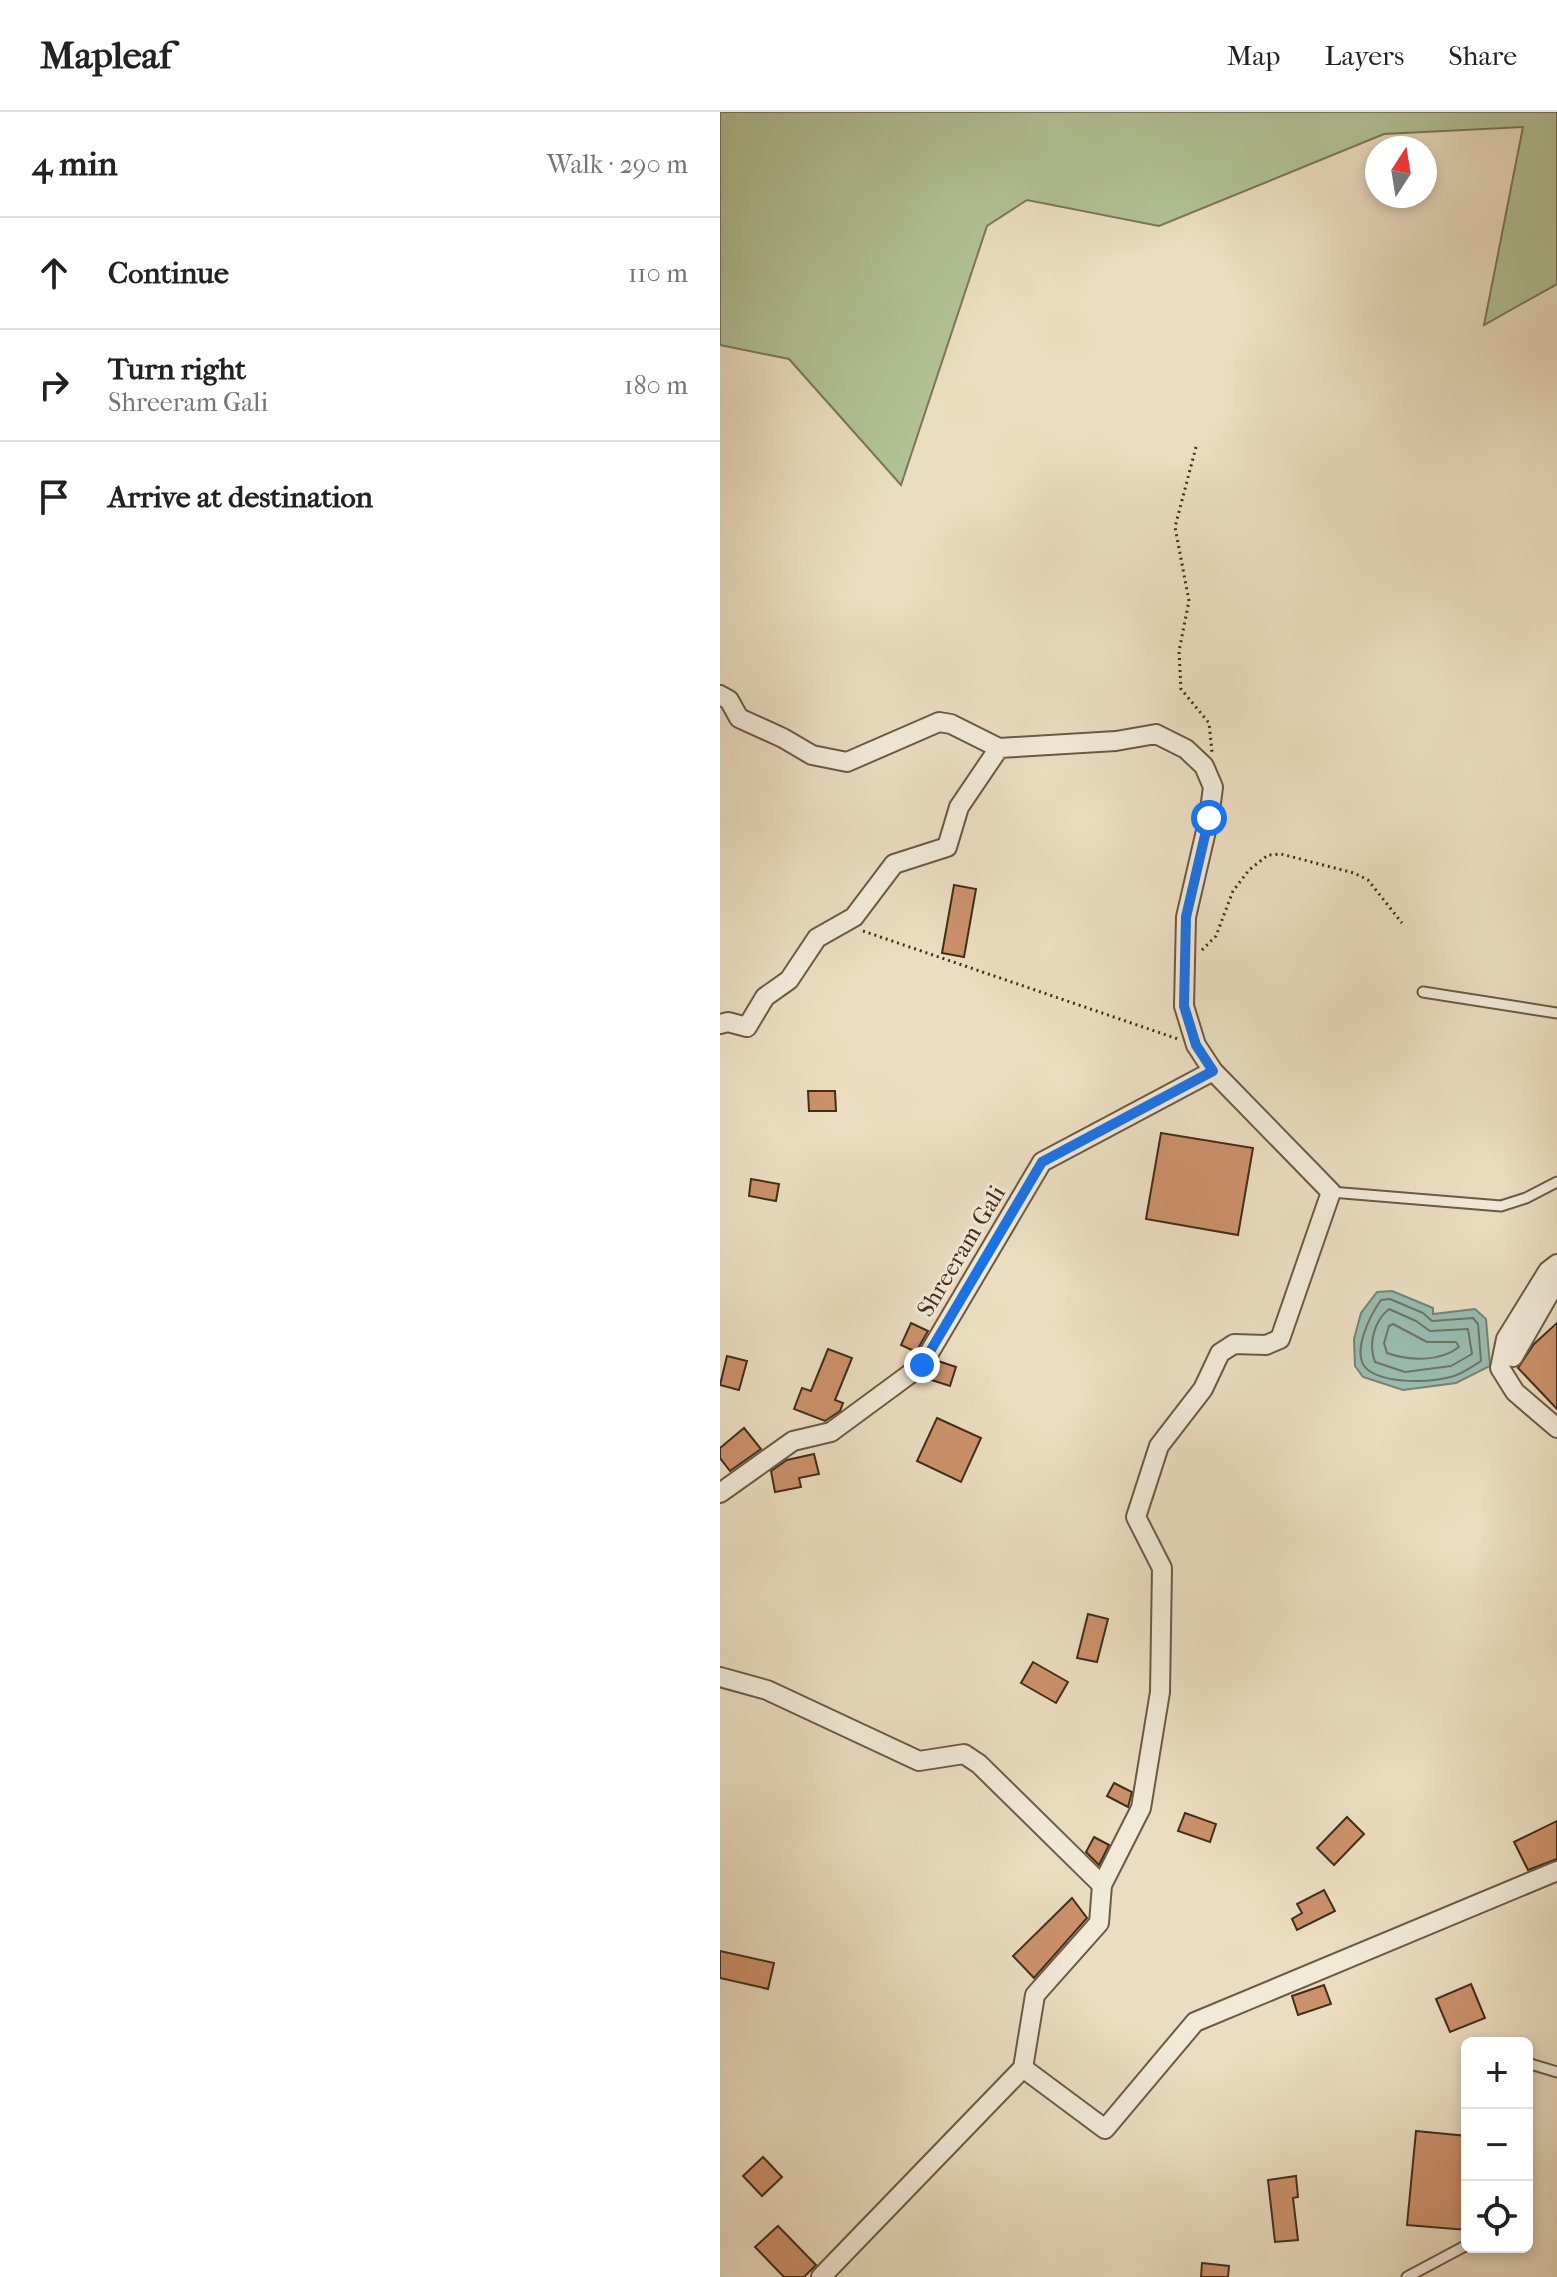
<!DOCTYPE html>
<meta charset="utf-8">
<style>
:root{--surface:#fff;--page:#f2f2f2;--text:#222;--muted:#767676;--line:#e0e0e0}
body{margin:0;font-family:"IM FELL French Canon",serif;background:var(--page);color:var(--text)}
.controls{position:absolute;right:24px;bottom:24px;display:grid;overflow:hidden;border-radius:12px;box-shadow:0 4px 12px #0003}
.controls button{width:72px;height:72px;display:grid;place-items:center;padding:0;border:0;border-bottom:2px solid var(--line);background:var(--surface);color:var(--text);font:40px sans-serif}
.compass{position:absolute;left:645px;top:24px;width:72px;height:72px;border-radius:50%;background:var(--surface);box-shadow:0 4px 12px #0003;rotate:12deg}
.stop{position:absolute;width:24px;height:24px;margin:-18px;border:6px solid #1a73e8;border-radius:50%;background:#fff}
.stop.end{background:#1a73e8;border-color:#fff;box-shadow:0 2px 8px #0008}
.list{margin:0;padding:0;list-style:none}
h2{display:flex;justify-content:space-between;align-items:center;height:104px;margin:0;padding:0 32px;font-size:34px}
h2 small{font-size:26px;font-weight:400;color:var(--muted)}
.list li{display:grid;grid-template-columns:52px 1fr auto;gap:24px;align-items:center;box-sizing:border-box;height:112px;padding:0 32px;border-top:2px solid var(--line)}
.list b{display:block;font-size:30px;white-space:nowrap}
.list p{margin:0;font-size:26px;white-space:nowrap;color:var(--muted)}
.list em{font-size:26px;font-style:normal;color:var(--muted)}
.icon{flex:none;width:44px;height:44px;fill:none;stroke:currentColor;stroke-width:2;stroke-linecap:round;stroke-linejoin:round}
.map{position:relative;flex:none;width:837px;height:2165px;overflow:hidden}
header{display:flex;align-items:center;gap:48px;box-sizing:border-box;height:112px;padding:0 40px;background:var(--surface);border-bottom:2px solid var(--line)}
header strong{font-size:38px}
nav{display:flex;gap:44px;margin-inline-start:auto;font-size:28px}
main{display:flex}
aside{flex:1;background:var(--surface)}
.map>svg:first-child{display:block}
</style>
<header>
<strong>Mapleaf</strong>
<nav><a>Map</a><a>Layers</a><a>Share</a></nav>
</header>
<main>
<aside>
<h2>4 min<small>Walk · 290 m</small></h2>
<ul class="list">
<li><svg class="icon" aria-label="ahead" viewBox="0 0 24 24"><path d="M12 20V5M6 11l6-6 6 6"/></svg><div><b>Continue</b></div><em>110 m</em></li>
<li><svg class="icon" aria-label="right" viewBox="0 0 24 24"><path d="M7 20v-9h11M14 6l5 5-5 5"/></svg><div><b>Turn right</b><p>Shreeram Gali</p></div><em>180 m</em></li>
<li><svg class="icon" aria-label="arrive" viewBox="0 0 24 24"><path d="M6 21V4h12l-3 4 3 4H6"/></svg><div><b>Arrive at destination</b></div></li>
</ul>
</aside>
<div class="map">
<svg width="837" height="2165" viewBox="0 0 837 2165">
<rect width="100%" height="100%" fill="#ebddc1"/>
<filter id="stains"><feTurbulence type="fractalNoise" baseFrequency=".0025" numOctaves="4"/><feColorMatrix values="0 0 0 0 .2 0 0 0 0 .09 0 0 0 0 .02 0 0 0 .5 -.17"/></filter>
<radialGradient id="worn" r=".72"><stop offset=".6" stop-color="#630" stop-opacity="0"/><stop offset="1" stop-color="#630" stop-opacity=".3"/></radialGradient>
<path fill="#b2c297" stroke="#7a7858" stroke-width="2" d="M0 0H837V172L764 213 803 15 664 22 439 114 307 88 267 114 181 373 69 247 0 233Z"/>
<path fill="#98bcb0" stroke="#758374" stroke-width="2" d="M672 1179 713 1196V1202L755 1197 766 1207 770 1254 736 1271 683 1278 643 1265 635 1254 634 1227 641 1201 657 1180Z"/>
<g fill="none" stroke-linecap="round" stroke-linejoin="round">
<g stroke="#6c7565" stroke-width="2">
<path d="M670 1187 703 1201 712 1209 753 1206 758 1212 761 1249C753 1254 743 1261 734 1264 711 1271 667 1272 648 1258 629 1243 651 1202 661 1188Z"/>
<path d="M669 1197 696 1209 710 1219 748 1217 752 1242 731 1254 685 1260 655 1250C648 1232 654 1209 669 1197Z"/>
<path d="M673 1212 707 1230H736L739 1235C720 1250 689 1249 667 1241L664 1231 669 1214Z"/>
</g>
</g>
<g fill="#cc916b" stroke="#412e1a" stroke-width="2">
<path d="M234 773 256 777 244 845 222 841Z"/>
<path d="M88 979H115L116 999H89Z"/>
<path d="M441 1021 533 1036 518 1123 426 1107Z"/>
<path d="M31 1067 59 1072 56 1089 29 1084Z"/>
<path d="M191 1211 208 1219 196 1240 181 1233Z"/>
<path d="M837 1211V1297L798 1256 814 1232Z"/>
<path d="M108 1237 132 1246 115 1288 123 1291 120 1299 105 1309 74 1297 82 1276 91 1279Z"/>
<path d="M7 1244 27 1249 19 1278 0 1273Z"/>
<path d="M218 1249 236 1255 230 1274 205 1266Z"/>
<path d="M217 1306 261 1326 241 1370 197 1349Z"/>
<path d="M24 1316 41 1337 10 1359 0 1346V1336Z"/>
<path d="M94 1342 99 1362 79 1366 81 1375 55 1380 51 1359 67 1348Z"/>
<path d="M368 1502 388 1507 377 1550 357 1546Z"/>
<path d="M313 1550 348 1570 336 1591 301 1571Z"/>
<path d="M394 1671 412 1680 408 1695 387 1684Z"/>
<path d="M465 1701 496 1712 490 1730 458 1719Z"/>
<path d="M627 1705 644 1722 614 1753 597 1736Z"/>
<path d="M837 1709V1747L808 1758 794 1730Z"/>
<path d="M374 1725 389 1733 379 1753 366 1740Z"/>
<path d="M604 1778 615 1799 577 1818 572 1807 582 1801 577 1792Z"/>
<path d="M352 1786 367 1806 314 1866 293 1844Z"/>
<path d="M0 1839 54 1851 48 1877 0 1866Z"/>
<path d="M751 1872 765 1906 730 1920 716 1887Z"/>
<path d="M604 1873 611 1892 578 1903 572 1884Z"/>
<path d="M696 2019 747 2024V2118L687 2113Z"/>
<path d="M43 2045 62 2065 42 2084 23 2064Z"/>
<path d="M576 2064 578 2085 573 2086 578 2128 555 2130 548 2068Z"/>
<path d="M58 2114 96 2153 84 2165H64L35 2135Z"/>
<path d="M482 2151 509 2154 508 2165H481Z"/>
</g>
<g fill="none" stroke-linecap="round" stroke-linejoin="round">
<g stroke="#6c5a44" stroke-width="13">
<g id="service">
<path d="M703 880 837 901"/>
<path d="M611 1080 781 1094 806 1086 837 1070"/>
<path d="M807 1951 837 1960"/>
<path d="M687 2165 747 2133"/>
</g>
</g>
<g stroke="#6c5a44" stroke-width="22">
<g id="minor">
<path d="M0 583 9 588 19 606 63 626 92 643 127 650 219 610 231 612 279 636"/>
<path d="M0 912 8 910 27 915 45 885 69 868 97 826 134 805 174 752 227 735 239 695 279 636 396 629 436 622 466 637 484 654 493 675 489 706 466 805 464 894 476 933 493 959 611 1080 560 1227 546 1233 514 1232 500 1241 483 1277 439 1334 416 1405 442 1456 440 1580 421 1696 382 1773 379 1811 315 1883 303 1956 101 2165"/>
<path d="M837 1152 828 1159 786 1227 780 1256 795 1280 837 1316"/>
<path d="M793 1245 837 1168"/>
<path d="M0 1381 73 1329 111 1320 202 1253 322 1050 493 959"/>
<path d="M0 1565 47 1578 199 1649 244 1642 259 1652 382 1773"/>
<path d="M303 1956 385 2017 475 1910 837 1759"/>
</g>
</g>
<g stroke="#412e1a" stroke-width="3" stroke-dasharray="2 4" stroke-linecap="butt">
<path d="M476 335 455 415 469 489 459 539 461 577 489 611 492 640"/>
<path d="M143 819 458 927"/>
<path d="M482 838 496 824 513 779 529 758 548 743 561 742 634 761 648 768 682 811"/>
</g>
<use href="#service" stroke="#f2e9d7" stroke-width="9"/>
<use href="#minor" stroke="#f2e9d7" stroke-width="18"/>
</g>
<g fill="none" stroke-linecap="round" stroke-linejoin="round">
<path stroke="#1a73e8" stroke-width="10" d="M202 1253 322 1050 493 959 476 933 464 894 466 805 489 706"/>
</g>
<g text-anchor="middle" dominant-baseline="central" stroke-width="6" stroke-linejoin="round" paint-order="stroke">
<g font-size="24" fill="#412e1a" stroke="#f2e9d7">
<text transform="translate(241 1139) rotate(-59)">Shreeram Gali</text>
</g>
</g>
<rect width="100%" height="100%" filter="url(#stains)"/>
<rect width="100%" height="100%" fill="url(#worn)"/>
</svg>
<div class="controls">
<button>+</button>
<button>−</button>
<button><svg class="icon" aria-label="locate" viewBox="0 0 24 24"><circle cx="12" cy="12" r="6"/><path d="M12 2v4M12 18v4M2 12h4M18 12h4"/></svg></button>
</div>
<svg class="compass" viewBox="-18 -18 36 36"><path d="M0-13l5 13h-10z" fill="#e53935"/><path d="M0 13l5-13h-10z" fill="#767676"/></svg>
<div class="stop" style="left:489px;top:706px"></div>
<div class="stop end" style="left:202px;top:1253px"></div>
</div>
</main>
